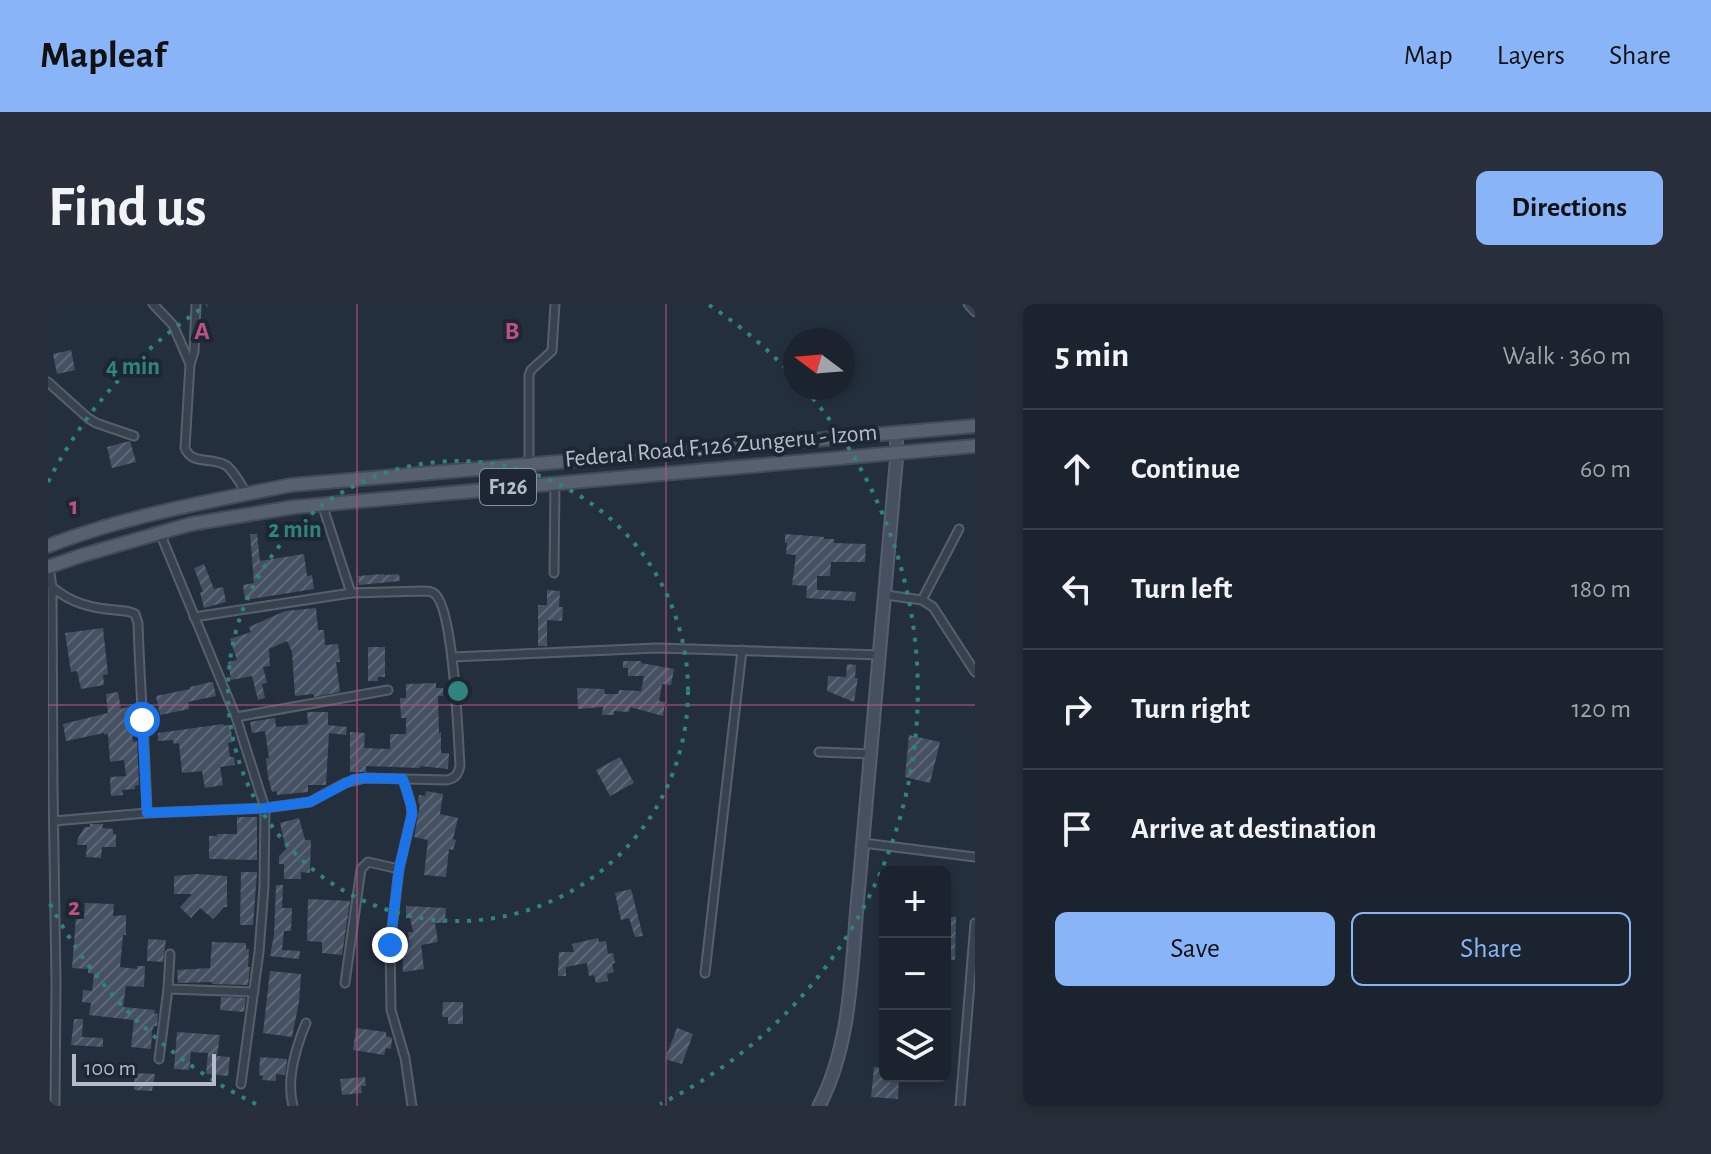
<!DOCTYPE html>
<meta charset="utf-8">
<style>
:root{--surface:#1b232e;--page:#282f3a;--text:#f1f3f6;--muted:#a0a4aa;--line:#39404a;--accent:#8ab4f8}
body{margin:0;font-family:"Alegreya Sans",sans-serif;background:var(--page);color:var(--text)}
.controls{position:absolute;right:24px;bottom:24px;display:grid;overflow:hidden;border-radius:12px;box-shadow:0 4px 12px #0003}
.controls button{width:72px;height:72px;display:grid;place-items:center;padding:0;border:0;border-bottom:2px solid var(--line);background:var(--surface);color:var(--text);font:40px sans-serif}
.compass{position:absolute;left:735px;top:24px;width:72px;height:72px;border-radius:50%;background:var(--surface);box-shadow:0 4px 12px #0003;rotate:286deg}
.scale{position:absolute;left:24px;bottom:20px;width:144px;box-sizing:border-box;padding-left:8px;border:4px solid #b4bcc9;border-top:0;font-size:22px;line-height:28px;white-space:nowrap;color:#b4bcc9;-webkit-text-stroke:6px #1d2633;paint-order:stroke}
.stop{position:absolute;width:24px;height:24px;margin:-18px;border:6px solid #1a73e8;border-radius:50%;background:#fff}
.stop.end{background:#1a73e8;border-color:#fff;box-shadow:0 2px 8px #0008}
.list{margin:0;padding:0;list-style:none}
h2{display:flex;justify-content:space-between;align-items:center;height:104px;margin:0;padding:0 32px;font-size:34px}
h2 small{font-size:26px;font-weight:400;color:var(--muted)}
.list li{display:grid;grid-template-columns:52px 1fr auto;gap:24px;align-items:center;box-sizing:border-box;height:120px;padding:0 32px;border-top:2px solid var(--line)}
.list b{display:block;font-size:30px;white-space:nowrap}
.list em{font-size:26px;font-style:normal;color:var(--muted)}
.actions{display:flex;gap:16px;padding:24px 32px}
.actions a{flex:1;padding:18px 0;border:2px solid var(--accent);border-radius:12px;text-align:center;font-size:28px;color:var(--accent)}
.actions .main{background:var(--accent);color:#111}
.icon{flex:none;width:44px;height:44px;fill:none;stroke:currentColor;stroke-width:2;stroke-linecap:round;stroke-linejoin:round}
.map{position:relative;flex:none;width:927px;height:802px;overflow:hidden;border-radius:12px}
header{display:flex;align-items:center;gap:48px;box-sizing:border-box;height:112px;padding:0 40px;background:var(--accent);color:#111}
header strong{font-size:38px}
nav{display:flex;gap:44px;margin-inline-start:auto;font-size:28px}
.intro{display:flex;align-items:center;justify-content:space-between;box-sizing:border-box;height:192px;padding:0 48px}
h1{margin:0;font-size:56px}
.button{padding:20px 36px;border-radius:12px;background:var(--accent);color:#111;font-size:28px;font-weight:700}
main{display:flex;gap:48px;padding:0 48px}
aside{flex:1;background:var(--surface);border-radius:12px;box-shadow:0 4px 12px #0003}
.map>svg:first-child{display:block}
</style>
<header>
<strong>Mapleaf</strong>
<nav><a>Map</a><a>Layers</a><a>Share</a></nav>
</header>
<div class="intro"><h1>Find us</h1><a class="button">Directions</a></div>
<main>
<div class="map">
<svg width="927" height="802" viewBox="0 0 927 802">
<defs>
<pattern id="building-hatch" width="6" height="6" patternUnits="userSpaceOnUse" patternTransform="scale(2)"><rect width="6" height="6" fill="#455162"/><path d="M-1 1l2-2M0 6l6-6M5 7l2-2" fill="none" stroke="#5d6877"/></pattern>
</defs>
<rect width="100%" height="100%" fill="#242f3e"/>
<g fill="url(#building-hatch)">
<path d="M23 46 27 66 9 70 5 50Z"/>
<path d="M82 137 88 158 64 164 59 143Z"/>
<path d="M202 230H209L212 257 256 250 259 272 264 271 266 285 197 296 195 281 206 279Z"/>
<path d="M737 230 776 233V235H786V239L818 240 817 258H783L782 272H769V286L808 288 807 297 758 294 759 282 744 281 748 251 738 250 739 239H737Z"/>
<path d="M156 260 166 285 175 283 178 298 156 304 152 288H155L146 264Z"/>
<path d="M336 270V271L351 270 352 277 311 281 310 272Z"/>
<path d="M499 286 512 287 511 303H515L514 317 499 316V342H490V301H499Z"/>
<path d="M268 304 270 326H276L277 341 290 340 292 358H288L292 388 266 393 265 390 247 392 244 348 239 337 221 345 222 362 215 363 219 379 214 380 217 394 210 396 204 372 183 376 180 358 189 356 182 335 203 328 201 323 237 307Z"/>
<path d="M55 324 60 370 55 371 56 381 33 385 29 367 23 368 17 329Z"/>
<path d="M320 343H337V373H330V377H320Z"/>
<path d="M575 357H593V359L626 365 623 381 614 380 611 397 617 398 615 412 582 403 581 408 566 407V411H554L555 403 530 405 529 384 556 385 557 390H570L571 386 593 387 596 372H580V364H575Z"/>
<path d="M799 360 808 361 807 374H810L806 398 779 387 780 372 798 373Z"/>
<path d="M163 378H165L168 392 140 398 141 405 112 411 108 392 142 385V383Z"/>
<path d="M388 379V384H395V392H390L391 429 393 428V449H401L400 465 372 462V464L318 462V468H302V428L317 429 316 444 342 445V430H358V414H353L352 394H358V380Z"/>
<path d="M70 388 73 405 83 402 88 422 84 424 85 438 89 437 91 481 87 482V485L74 486 75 491 63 492 62 473 78 472 76 456 62 458 60 430 57 431 56 429 18 437 15 420 60 409 58 390Z"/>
<path d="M259 408H280V421L299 423 298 431 281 429 278 481H260V488L229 491V487L224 488 220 473 218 454H221L217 427 204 429 202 418 227 414 228 423 253 421 260 420Z"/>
<path d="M175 420 176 422 182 421 185 438 180 439 182 453H186L187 461 172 463 175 481 157 484 154 467 134 469 131 439 126 440 125 436 110 437V429Z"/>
<path d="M861 431 892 438 882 479 857 473Z"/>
<path d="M572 453 586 479 562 492 548 466Z"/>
<path d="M378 487 395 490 392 510 410 514 405 535 408 536 405 546 401 545 398 573 376 571 380 536 366 533 372 500 370 499 371 491 377 492Z"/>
<path d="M189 513H209V556L161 555V532H169V530H189Z"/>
<path d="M251 514 257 536H263L262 569 253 568V575H236V560H231V552L238 545 232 519Z"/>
<path d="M42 520H55L54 524 65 525V530H68V543H54L53 554 38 553 39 541H29L30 534 37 523H42Z"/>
<path d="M193 568H209L205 621H192Z"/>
<path d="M148 570 179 572V603H176L165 615 152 604 143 614 132 603 144 590H126V572Z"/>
<path d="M228 581H235L234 604H244L243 627H236L234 646 252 647 251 655 222 652 226 631Z"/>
<path d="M583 585 595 632 587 633 581 614 573 616 567 589Z"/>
<path d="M260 595 302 597 294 651 274 649V638L259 637Z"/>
<path d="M37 599 66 600 65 612 78 611V631H75L72 663 89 665V662H97L96 683 78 682 75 703 107 706 106 710 110 709 109 722H106L104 727 103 745 83 743 86 716 41 711 43 699 34 698 35 686 44 687 46 670 40 669V665L24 664 28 614 36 615Z"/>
<path d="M358 602 398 604 397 619H387L390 638 373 641 376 665 355 668 354 640 361 639 360 628H365L362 614H358Z"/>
<path d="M897 613H908L907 656 897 655Z"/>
<path d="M550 634 551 638 558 637 560 650 565 649 567 659 564 660 566 668 559 670 560 677 548 679 546 671 541 672 539 659 518 663V672H510L511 648H526L524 640Z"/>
<path d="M100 635 118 636 115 658 99 657Z"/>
<path d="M164 638 198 639V645H201L200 663H202L200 681 164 680V678L130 679 129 666 162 664Z"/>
<path d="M222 667 253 670 251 698 244 733 215 729Z"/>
<path d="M173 693 198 694 196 708 172 706Z"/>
<path d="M395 698H415V720H400V713H394Z"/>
<path d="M26 715H35L34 733 55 734V743L23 741Z"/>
<path d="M308 724 338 728V732L344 734 343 745 338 744 336 751 305 746Z"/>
<path d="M629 724 645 730 634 760 617 755Z"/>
<path d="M129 728 172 731 169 752 182 753 180 772 158 770 160 749 143 748 141 766 126 765Z"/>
<path d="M212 753 239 755 237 771 228 770V777L214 776 215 772 211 771Z"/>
<path d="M826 763 837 764V772H851L850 795 823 793Z"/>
<path d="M87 769 107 770 104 787 86 786Z"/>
<path d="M317 773 318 782H313L314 789 294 791 292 775Z"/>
</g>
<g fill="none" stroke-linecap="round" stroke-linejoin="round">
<g stroke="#565f6c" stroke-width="11">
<g id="street">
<path d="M105 0 125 21 142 60"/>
<path d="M148 0 146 48 142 60 137 144C144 162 165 152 179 162 187 169 193 181 199 190"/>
<path d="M920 0 927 8"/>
<path d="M0 78 40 114 48 119 86 132"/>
<path d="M481 161V71L483 66 504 47 507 0"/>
<path d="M274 200 303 289"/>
<path d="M112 229 188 413 217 504 216 583 211 648 193 780"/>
<path d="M1 263 4 283 5 484 8 679 7 802"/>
<path d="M506 269 507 179"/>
<path d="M4 283C23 299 43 304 67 306 74 307 79 306 87 310L90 319C92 382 97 445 99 509"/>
<path d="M838 291 874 296 885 303 927 368"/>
<path d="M874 296 911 225"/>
<path d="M404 353 609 344 833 351"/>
<path d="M188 413 340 386"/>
<path d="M771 448 824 450"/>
<path d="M355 475 363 501 364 510 351 565 342 641 343 706 357 754 364 802"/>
<path d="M6 517 99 509 217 504 262 498 297 479 317 474 399 476C408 474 410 470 412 462 410 432 406 307 387 290 383 287 381 287 375 287L303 289 146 313"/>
<path d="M815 539 927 553"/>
<path d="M657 669 694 346"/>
<path d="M297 679 313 565 320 558 351 565"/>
<path d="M120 685 206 688"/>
<path d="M111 755 120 685 122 650"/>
<path d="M245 802C238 776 248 743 258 719"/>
<path d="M912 802 927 619"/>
</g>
</g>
<g stroke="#565f6c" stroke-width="15">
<path id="secondary" d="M771 802C806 735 803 654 811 581 825 437 837 293 849 149L848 129"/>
</g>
<g stroke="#414a57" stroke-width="16">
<g id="primary">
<path d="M0 242C77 212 162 197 243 181L927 122"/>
<path d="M0 263 35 251 143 220 246 203 927 142"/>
</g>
</g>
<use href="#street" stroke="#38414e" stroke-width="7"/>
<use href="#secondary" stroke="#465061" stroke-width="11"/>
<use href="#primary" stroke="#56606e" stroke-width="12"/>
</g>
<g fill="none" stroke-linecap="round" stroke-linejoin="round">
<path stroke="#1a73e8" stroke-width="10" d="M94 416 99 509 217 504 262 498 306 475 317 474 355 475 363 501 364 510 351 565 342 641"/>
</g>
<path fill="none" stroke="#bd5182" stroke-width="2" stroke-opacity="0.55" d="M309 0V802M618 0V802M0 401H927"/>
<g fill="none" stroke="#308480" stroke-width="4" stroke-dasharray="4 8">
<circle cx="410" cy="387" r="230"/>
<path d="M208 800A460 460 0 0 1 0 596M0 178A460 460 0 0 1 159 1M661 1A460 460 0 0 1 746 73M757 85A460 460 0 0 1 612 800"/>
</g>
<g text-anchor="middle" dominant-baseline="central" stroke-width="8" stroke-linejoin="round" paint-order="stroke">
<rect fill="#1d2633" stroke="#878f9c" stroke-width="2" x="432" y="165" width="56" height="36" rx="6"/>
<g font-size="22" font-weight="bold" fill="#b4bcc9">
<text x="460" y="183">F126</text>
</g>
<g font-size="24" fill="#b4bcc9" stroke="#1d2633">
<text transform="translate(673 142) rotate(-5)">Federal Road F.126 Zungeru - Izom</text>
</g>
</g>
<g font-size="26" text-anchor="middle" font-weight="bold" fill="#bd5182" stroke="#1d2633" stroke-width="8" stroke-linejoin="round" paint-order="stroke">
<text x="154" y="35">A</text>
<text x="464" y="35">B</text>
<text x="26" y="210">1</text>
<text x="26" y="611">2</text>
</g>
<circle cx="410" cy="387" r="12" fill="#308480" stroke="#1d2633" stroke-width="4"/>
<g font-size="24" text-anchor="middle" font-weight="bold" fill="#308480" stroke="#1d2633" stroke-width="8" stroke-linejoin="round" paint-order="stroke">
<text x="85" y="70">4 min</text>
<text x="247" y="233">2 min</text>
</g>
</svg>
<div class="controls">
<button>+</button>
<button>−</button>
<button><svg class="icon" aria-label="layers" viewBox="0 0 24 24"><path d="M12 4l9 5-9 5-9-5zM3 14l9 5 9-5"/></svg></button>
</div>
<svg class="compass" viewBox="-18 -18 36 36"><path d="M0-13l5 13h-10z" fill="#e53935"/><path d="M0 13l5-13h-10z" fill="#a0a4aa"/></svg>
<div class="scale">100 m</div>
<div class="stop" style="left:94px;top:416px"></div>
<div class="stop end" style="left:342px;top:641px"></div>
</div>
<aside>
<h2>5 min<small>Walk · 360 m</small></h2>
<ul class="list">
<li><svg class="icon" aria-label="ahead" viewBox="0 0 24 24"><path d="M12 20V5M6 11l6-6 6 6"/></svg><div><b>Continue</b></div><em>60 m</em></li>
<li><svg class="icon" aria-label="left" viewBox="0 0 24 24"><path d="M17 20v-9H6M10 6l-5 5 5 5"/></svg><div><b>Turn left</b></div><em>180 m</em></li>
<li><svg class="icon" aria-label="right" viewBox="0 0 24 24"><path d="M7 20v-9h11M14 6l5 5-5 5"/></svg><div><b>Turn right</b></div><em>120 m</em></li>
<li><svg class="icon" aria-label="arrive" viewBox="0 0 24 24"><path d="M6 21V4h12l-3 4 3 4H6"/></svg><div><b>Arrive at destination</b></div></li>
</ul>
<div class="actions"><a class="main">Save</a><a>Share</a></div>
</aside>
</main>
